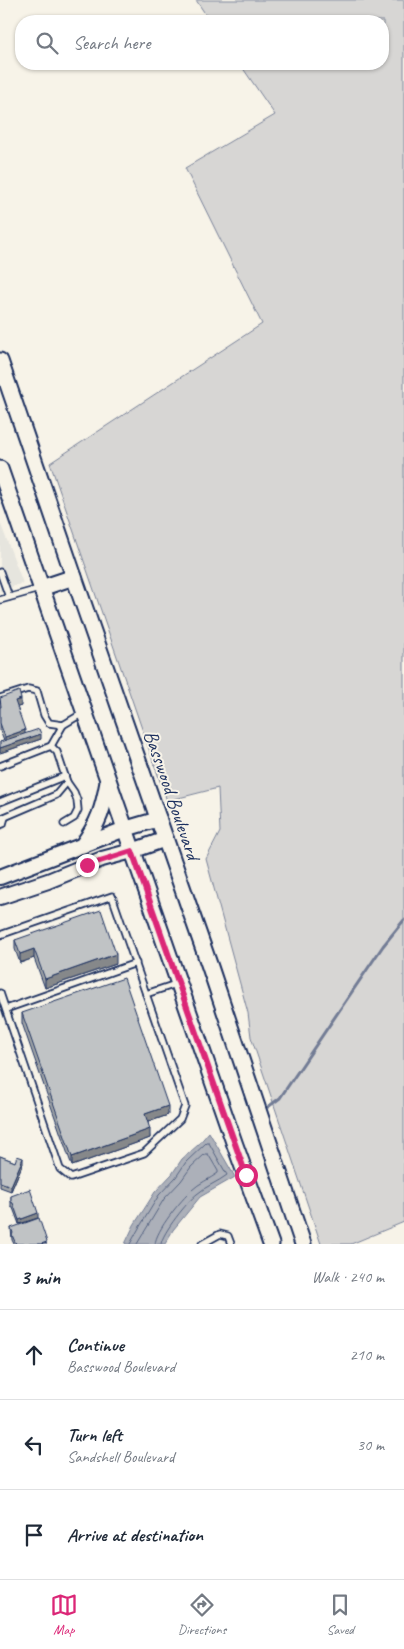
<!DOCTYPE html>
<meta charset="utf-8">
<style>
:root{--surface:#fff;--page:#f6f6f7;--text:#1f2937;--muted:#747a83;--line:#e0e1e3;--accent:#db2777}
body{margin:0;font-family:Caveat,sans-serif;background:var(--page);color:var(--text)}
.stop{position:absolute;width:15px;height:15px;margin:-11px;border:4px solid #db2777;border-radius:50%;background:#fff}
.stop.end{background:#db2777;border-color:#fff;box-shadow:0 1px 5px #0008}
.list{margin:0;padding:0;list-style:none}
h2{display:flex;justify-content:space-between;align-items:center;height:65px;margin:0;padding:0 20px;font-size:21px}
h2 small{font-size:16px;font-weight:400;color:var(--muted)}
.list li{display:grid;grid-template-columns:32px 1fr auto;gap:15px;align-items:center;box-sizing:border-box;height:90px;padding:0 20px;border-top:1px solid var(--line)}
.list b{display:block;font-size:19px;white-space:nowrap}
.list p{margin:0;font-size:16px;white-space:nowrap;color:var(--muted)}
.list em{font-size:16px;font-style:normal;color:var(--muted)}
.icon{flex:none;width:28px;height:28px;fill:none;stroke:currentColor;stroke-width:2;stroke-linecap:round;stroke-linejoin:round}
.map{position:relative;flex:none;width:404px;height:1244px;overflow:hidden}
.search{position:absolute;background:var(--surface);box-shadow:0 1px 4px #0004;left:15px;right:15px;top:15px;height:55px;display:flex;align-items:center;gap:12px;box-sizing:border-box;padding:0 18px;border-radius:20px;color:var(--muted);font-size:19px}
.sheet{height:335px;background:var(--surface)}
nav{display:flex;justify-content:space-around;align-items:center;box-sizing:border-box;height:70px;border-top:1px solid var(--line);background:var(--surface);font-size:14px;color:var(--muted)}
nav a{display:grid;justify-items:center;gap:2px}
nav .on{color:var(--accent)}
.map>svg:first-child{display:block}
</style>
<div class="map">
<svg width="404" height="1244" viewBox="0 0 404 1244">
<rect width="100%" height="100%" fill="#f7f3e8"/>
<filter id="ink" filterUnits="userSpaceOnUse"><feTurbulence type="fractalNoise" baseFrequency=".02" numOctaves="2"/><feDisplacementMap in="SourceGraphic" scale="10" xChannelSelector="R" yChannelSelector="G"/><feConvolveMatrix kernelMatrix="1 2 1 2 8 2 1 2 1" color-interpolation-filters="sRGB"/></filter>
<g filter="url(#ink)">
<path fill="#e6e5de" d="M0 522 23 583 0 591Z"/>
<path fill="#d7d6d4" stroke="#798299" d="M196 0H404V1222L351 1244H321L251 1037 248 1013 206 859 220 832 218 788 167 801 50 463 262 324 185 168 275 115 240 64H383V21H210Z"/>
<path fill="#acb0b9" stroke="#727c95" d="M209 1132 235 1177 200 1197 173 1230 165 1244H125L134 1225 155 1192 172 1174 182 1159 198 1145Z"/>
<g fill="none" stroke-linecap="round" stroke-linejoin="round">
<g stroke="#556382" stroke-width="1">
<path d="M130 1244 139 1228 159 1195 176 1177 186 1162 206 1143H209L227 1175C218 1182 206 1186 197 1194 188 1201 162 1233 161 1244"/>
<path d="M137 1244 164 1199 181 1181 191 1167 205 1154H208L218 1171V1173C210 1179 199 1183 192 1190 181 1200 156 1230 155 1244"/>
</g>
<path stroke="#727c95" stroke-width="3" d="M268 1107 280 1098 383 946 404 920"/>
<g stroke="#1b2f5e" stroke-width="9">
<g id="service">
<path d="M0 572 9 597"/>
<path d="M0 600 39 589"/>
<path d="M0 698 28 689 37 691 44 715 49 723 63 725 83 713"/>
<path d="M51 746 57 752 67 782 74 792 77 800 78 810 74 818 64 824"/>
<path d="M0 766 51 746 63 725"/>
<path d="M0 802 65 776"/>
<path d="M0 819 56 795 67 782"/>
<path d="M0 825 3 824 5 817"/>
<path d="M0 935 112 896 146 994"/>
<path d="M0 993 60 1169 71 1178 144 1153 180 1119 185 1106 146 994 179 983"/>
<path d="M6 1009 136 963"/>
<path d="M202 1244 220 1234 228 1236 231 1244"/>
</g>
</g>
<g stroke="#1b2f5e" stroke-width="18">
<g id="tertiary">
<path d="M0 877 125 829 159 819"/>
<path d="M0 897 48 881 102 859 132 851 166 839"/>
</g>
</g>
<g stroke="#1b2f5e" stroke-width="19">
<g id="secondary">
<path d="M0 361 74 577 210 967 303 1244"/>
<path d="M0 469 235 1145 271 1244"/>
<path d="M41 588 74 577"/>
<path d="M83 845C99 822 103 809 108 782"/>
</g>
</g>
<use href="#service" stroke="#f7f3e8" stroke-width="5.5"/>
<use href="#tertiary" stroke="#f7f3e8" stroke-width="14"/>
<use href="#secondary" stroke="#f7f3e8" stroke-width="15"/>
</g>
<g fill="#a5a8a9" stroke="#1b2f5e">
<path d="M0 698 21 706 17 707 25 734 41 739 0 753V742L4 741 0 731Z"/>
<path d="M15 940 116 964 45 988 34 958 20 963 15 949Z"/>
<path d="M22 1013 168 1115 148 1122 150 1138 72 1166 22 1023Z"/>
<path d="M0 1156 15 1162 23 1163 11 1191 0 1187Z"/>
<path d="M11 1196 38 1218 19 1224 13 1208 11 1207Z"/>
<path d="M11 1228 47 1244H14L12 1240Z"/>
</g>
<g fill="#86888a" stroke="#1b2f5e">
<path d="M21 699V706L15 708V701Z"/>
<path d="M25 730V737L5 744V737Z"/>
<path d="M41 734V739L0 753V748Z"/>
<path d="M34 949V958L20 963V954Z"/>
<path d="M116 954V964L45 988V979Z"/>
<path d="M168 1106V1115L145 1123V1114Z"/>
<path d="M150 1129V1138L72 1166V1157Z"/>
<path d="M23 1158V1163L11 1191V1186Z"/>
<path d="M38 1213V1218L19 1224V1220Z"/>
</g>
<g fill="#c0c3c5" stroke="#1b2f5e">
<path d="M19 691 21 699 15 701 25 730 5 737 0 723V707H1L0 698Z"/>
<path d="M39 729 41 734 0 748V742Z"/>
<path d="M101 910 116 954 45 979 34 949 20 954 15 940Z"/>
<path d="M124 978 168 1106 145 1114 150 1129 72 1157 22 1013Z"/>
<path d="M0 1156 15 1162 17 1156 23 1158 11 1186 0 1182Z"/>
<path d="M30 1189 38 1213 19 1220 13 1203 11 1202V1196Z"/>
<path d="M39 1218 47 1242 41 1244H16L12 1235 13 1233 11 1228Z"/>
</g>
</g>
<g fill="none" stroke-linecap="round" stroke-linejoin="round" filter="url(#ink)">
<path stroke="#db2777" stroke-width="6" d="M87 865 132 851 246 1175"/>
</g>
<g text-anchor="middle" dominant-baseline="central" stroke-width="4" stroke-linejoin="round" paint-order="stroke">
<g font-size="20" fill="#1b2f5e" stroke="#f7f3e8">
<text transform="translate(172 795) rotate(71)">Basswood Boulevard</text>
</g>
</g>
</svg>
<div class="stop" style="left:246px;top:1175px"></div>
<div class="stop end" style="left:87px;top:865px"></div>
<div class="search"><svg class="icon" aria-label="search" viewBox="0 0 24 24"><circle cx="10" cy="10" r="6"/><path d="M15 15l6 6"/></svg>Search here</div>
</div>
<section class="sheet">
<h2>3 min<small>Walk · 240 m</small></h2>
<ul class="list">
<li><svg class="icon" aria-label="ahead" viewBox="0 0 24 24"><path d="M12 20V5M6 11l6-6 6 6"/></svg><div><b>Continue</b><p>Basswood Boulevard</p></div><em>210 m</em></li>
<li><svg class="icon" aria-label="left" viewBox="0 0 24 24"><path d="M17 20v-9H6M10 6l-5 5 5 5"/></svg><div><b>Turn left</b><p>Sandshell Boulevard</p></div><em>30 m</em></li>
<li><svg class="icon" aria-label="arrive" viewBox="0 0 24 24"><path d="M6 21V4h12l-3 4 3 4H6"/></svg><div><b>Arrive at destination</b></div></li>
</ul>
</section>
<nav>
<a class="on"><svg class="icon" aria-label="map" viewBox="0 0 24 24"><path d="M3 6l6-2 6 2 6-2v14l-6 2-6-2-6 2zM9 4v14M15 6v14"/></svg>Map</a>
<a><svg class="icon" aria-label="directions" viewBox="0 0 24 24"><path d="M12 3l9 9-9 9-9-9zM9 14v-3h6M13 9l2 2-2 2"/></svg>Directions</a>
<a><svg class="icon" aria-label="saved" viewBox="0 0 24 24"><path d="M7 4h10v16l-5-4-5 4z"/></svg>Saved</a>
</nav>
